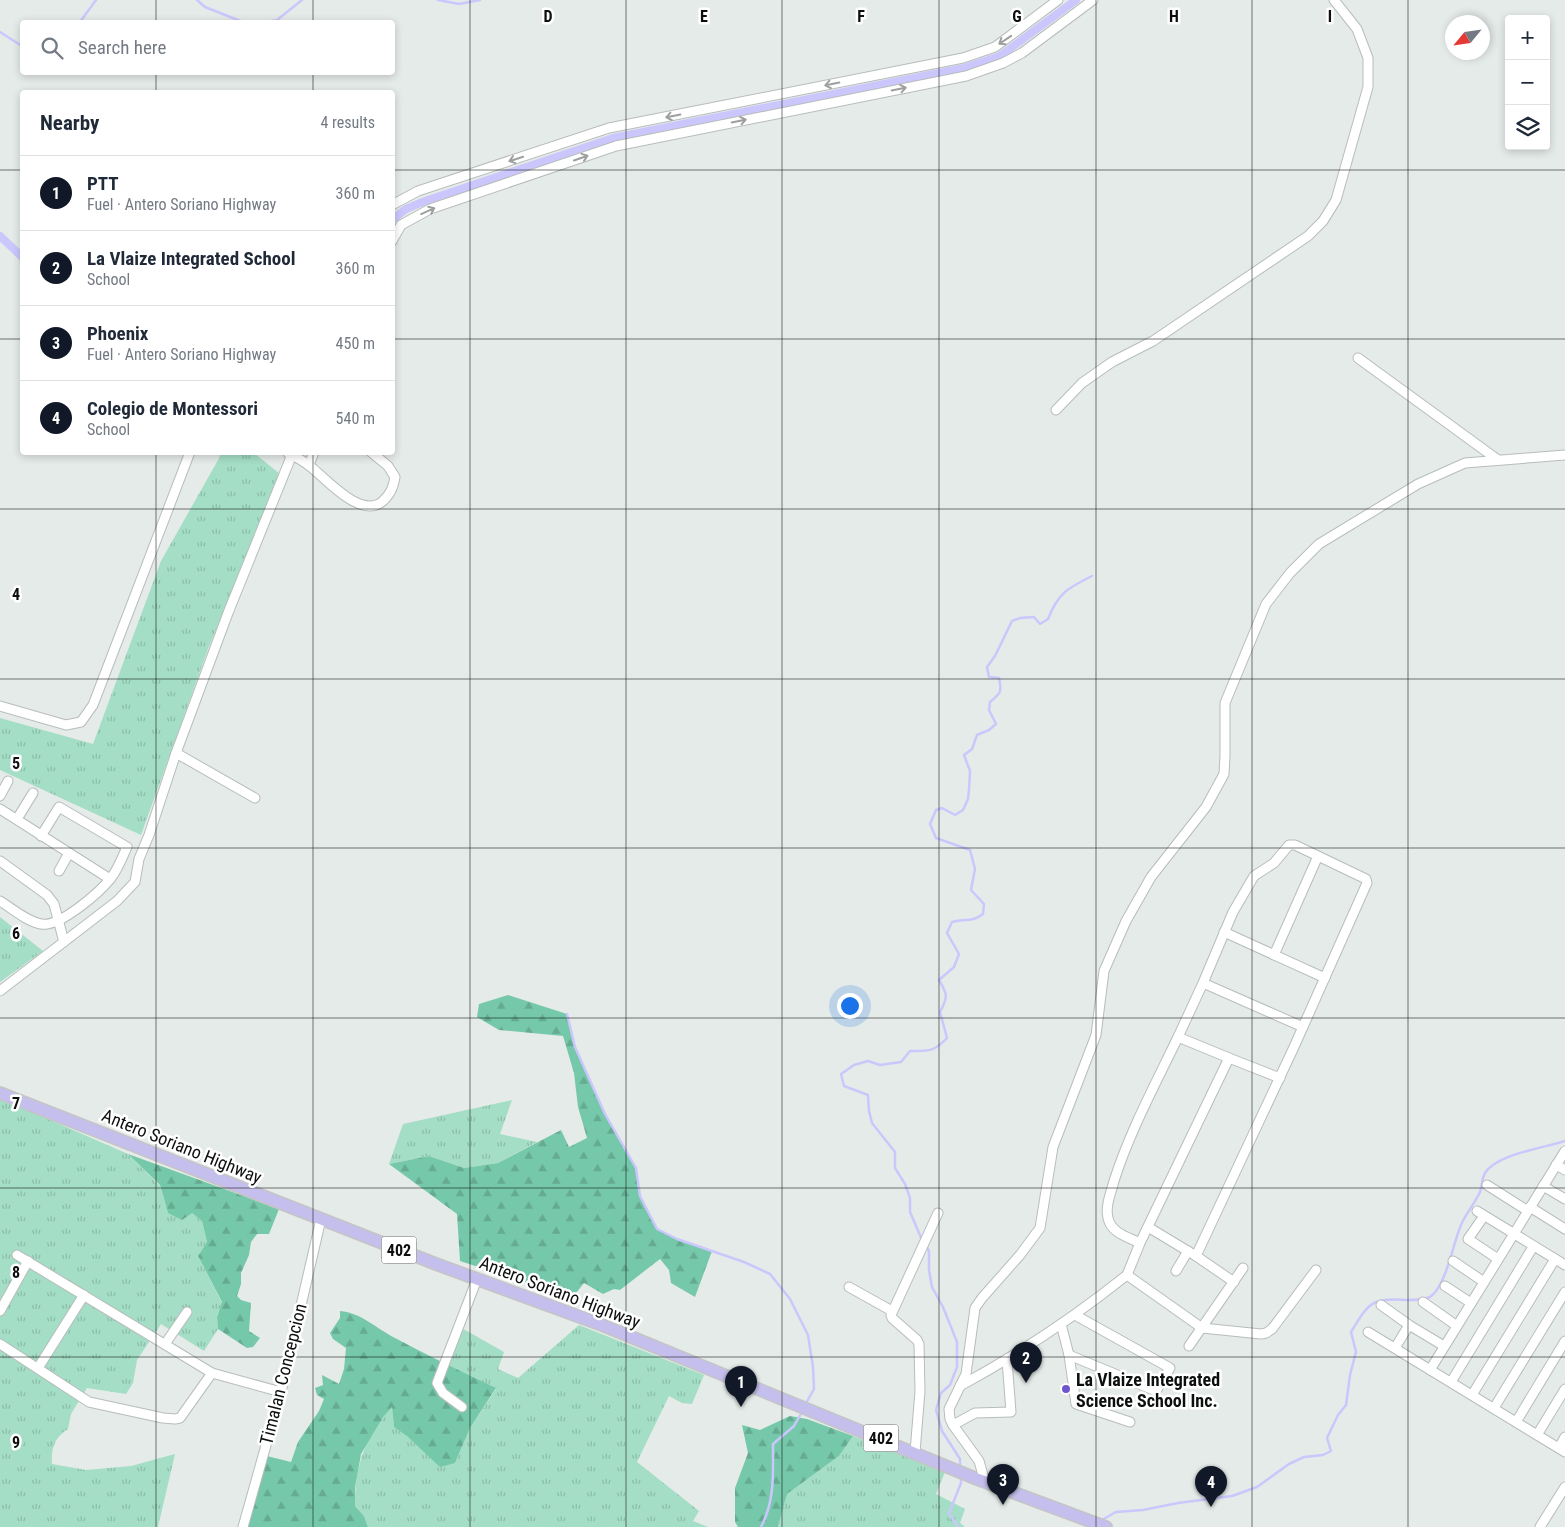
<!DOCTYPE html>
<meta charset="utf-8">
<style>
:root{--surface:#fff;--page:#f6f6f7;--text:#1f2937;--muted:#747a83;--line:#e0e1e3;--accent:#111827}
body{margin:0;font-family:"Roboto Condensed",sans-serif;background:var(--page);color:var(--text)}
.controls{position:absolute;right:15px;top:15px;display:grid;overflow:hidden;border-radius:5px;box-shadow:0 2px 8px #0003}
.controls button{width:45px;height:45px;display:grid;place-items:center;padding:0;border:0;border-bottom:1px solid var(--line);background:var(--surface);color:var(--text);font:25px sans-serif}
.compass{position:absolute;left:1445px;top:15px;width:45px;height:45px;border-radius:50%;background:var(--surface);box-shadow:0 2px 8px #0003;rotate:241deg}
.you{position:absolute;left:849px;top:1005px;width:18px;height:18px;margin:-12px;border:4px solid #fff;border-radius:50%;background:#1a73e8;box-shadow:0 0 0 8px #1a73e833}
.badge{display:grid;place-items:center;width:32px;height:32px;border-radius:50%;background:var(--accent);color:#fff;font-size:16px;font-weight:700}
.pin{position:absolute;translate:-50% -41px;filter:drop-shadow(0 1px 2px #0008)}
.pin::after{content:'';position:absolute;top:26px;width:18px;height:15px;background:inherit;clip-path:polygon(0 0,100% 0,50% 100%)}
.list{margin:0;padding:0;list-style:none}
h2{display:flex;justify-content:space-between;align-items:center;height:65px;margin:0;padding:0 20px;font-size:21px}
h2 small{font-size:16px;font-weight:400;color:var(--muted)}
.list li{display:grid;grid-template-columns:32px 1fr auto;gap:15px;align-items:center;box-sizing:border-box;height:75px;padding:0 20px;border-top:1px solid var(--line)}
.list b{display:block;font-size:19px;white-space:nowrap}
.list p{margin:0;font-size:16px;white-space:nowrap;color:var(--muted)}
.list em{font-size:16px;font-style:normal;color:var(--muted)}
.icon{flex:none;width:28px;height:28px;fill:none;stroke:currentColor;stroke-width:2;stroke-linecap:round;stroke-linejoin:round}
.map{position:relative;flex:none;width:1565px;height:1527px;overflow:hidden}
.search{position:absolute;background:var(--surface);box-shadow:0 2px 8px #0003;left:20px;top:20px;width:375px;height:55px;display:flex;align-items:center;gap:12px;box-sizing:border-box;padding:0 18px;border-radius:5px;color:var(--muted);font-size:19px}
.panel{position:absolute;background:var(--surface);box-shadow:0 2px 8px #0003;left:20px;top:90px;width:375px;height:365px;border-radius:5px}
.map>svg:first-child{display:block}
</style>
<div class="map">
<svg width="1565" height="1527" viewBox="0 0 1565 1527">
<defs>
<pattern id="grass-tufts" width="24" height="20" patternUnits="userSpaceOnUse" patternTransform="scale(1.25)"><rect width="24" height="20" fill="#a4dec6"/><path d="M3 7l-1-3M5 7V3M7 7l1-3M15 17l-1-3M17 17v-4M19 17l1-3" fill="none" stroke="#8cbda9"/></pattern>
<pattern id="forest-firs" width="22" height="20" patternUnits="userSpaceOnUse" patternTransform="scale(1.25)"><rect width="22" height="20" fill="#76c8aa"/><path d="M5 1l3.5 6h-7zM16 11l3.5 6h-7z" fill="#65ab91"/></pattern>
</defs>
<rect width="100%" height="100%" fill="#e5ebe8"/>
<g fill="url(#grass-tufts)">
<path d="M222 453H254L280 474 208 649 141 835 0 770V718L93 744 161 561Z"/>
<path d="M0 917 43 951 0 982Z"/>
<path d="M0 1098 128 1154 160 1186 168 1213H192L202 1221 207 1242 198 1256 222 1303 217 1316 218 1329 204 1351 161 1324 137 1360 133 1383 126 1394 87 1388 71 1414 68 1429C54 1438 51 1448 52 1464L86 1470 131 1466 175 1454 158 1527H0Z"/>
<path d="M512 1100 500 1134 537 1142 498 1163 464 1168 429 1156 389 1164 403 1124Z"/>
<path d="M579 1325 704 1375 692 1404 682 1403 669 1396 637 1462 699 1511 693 1521 708 1527H368L364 1516 355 1506C355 1466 365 1435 392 1406L394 1427 408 1437 455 1463 470 1428 496 1389 444 1364 458 1326 504 1352 498 1369 518 1378Z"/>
<path d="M853 1436 945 1472 936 1494 965 1509 960 1523 965 1527H778L787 1494 839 1456Z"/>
</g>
<g fill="url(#forest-firs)">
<path d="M508 995 567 1014 575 1047 605 1114 636 1168 640 1196 657 1229 677 1239 712 1251 695 1297 671 1283 669 1270 660 1259 620 1290 614 1289 603 1294 584 1283 572 1298 460 1261 457 1214 389 1164 429 1156 464 1168 498 1163 561 1130 569 1147 587 1138 578 1107 574 1073 563 1036 499 1030 477 1017 479 1004Z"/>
<path d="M128 1154 279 1209 269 1234H257L251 1242 249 1255 241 1273V1284L237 1296 241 1300 251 1303 249 1331 260 1338 253 1347 247 1348 218 1329 217 1317 222 1302 198 1256 207 1242 202 1221 192 1213 182 1220 168 1213 160 1185Z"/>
<path d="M340 1311C362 1313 377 1329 395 1338 429 1356 462 1372 496 1388L470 1428 455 1463 440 1467 408 1437 394 1427 392 1407 383 1417 361 1454 355 1488V1506L364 1516 368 1527H248L267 1456 291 1462 298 1442 319 1411 324 1399 317 1395 315 1388 323 1385 322 1375 339 1384 344 1369 346 1348 333 1339 330 1333 340 1318Z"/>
<path d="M790 1416 807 1419 853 1436 839 1456 787 1494 778 1527H738L735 1522V1488L748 1453 742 1425 760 1430Z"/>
</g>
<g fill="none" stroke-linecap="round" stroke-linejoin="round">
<g stroke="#cbc7fd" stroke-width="2.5">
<path d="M197 0 205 7 243 22"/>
<path d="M438 0 459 4 480 0"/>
<path d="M80 22 96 0"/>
<path d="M266 22 277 20 302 0"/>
<path d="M0 32 22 46"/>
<path d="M567 1014 575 1047 605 1114 636 1168 640 1196 657 1229 677 1239 744 1262 770 1274 790 1299 808 1335 813 1367 814 1389 805 1405"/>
<path d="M922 1240 910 1212V1198L905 1184 895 1168V1152L872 1123 869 1111 868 1095 844 1086 841 1074 854 1065 868 1061 880 1065 901 1062 910 1051C929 1051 934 1052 947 1038L940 1012C948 997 948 995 939 980L954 967 959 954 947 933 952 922C966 918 971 923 983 914L984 904 971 890 975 869 970 850 936 838 930 824 936 810 942 808 955 815 963 810 968 799 969 790 970 771 964 755 972 749 977 735 989 730 996 724 989 710 990 702C1001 693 1002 692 999 678L989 677 987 667 995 656 1012 621 1020 618 1034 617 1040 624 1048 619C1058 593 1068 588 1092 576"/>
<path d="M926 1246 929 1251V1270L932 1287 943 1307 957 1342V1367L950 1385 941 1393 936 1410 942 1431 960 1459V1467"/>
<path d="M1100 1521 1116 1512 1143 1510 1178 1503 1232 1496 1257 1487 1289 1464 1304 1457 1323 1455 1331 1451 1327 1438 1338 1415 1346 1405 1350 1375 1356 1352 1351 1332C1369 1303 1371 1297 1407 1300 1414 1300 1423 1300 1430 1297 1446 1287 1453 1243 1461 1225 1466 1213 1475 1203 1480 1192 1482 1186 1482 1178 1485 1173 1497 1154 1544 1148 1565 1141"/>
<path d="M761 1527C775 1501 773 1473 773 1444L794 1426 802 1412"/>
<path d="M958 1527 949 1513 961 1483V1475"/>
</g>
<g stroke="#cbc7fd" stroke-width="8">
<path d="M392 220 406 209 425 201 613 138 964 68 1000 56 1076 0"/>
<path d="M0 236 22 257"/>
</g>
<g stroke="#b7bdbb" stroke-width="11">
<g id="minor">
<path d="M392 205 418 191 609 128 963 58 995 47 1058 0"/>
<path d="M392 241 401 225 430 209 616 146 966 76 1003 63 1022 53 1093 0"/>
<path d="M1358 358 1498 460"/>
<path d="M1056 410 1082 383 1112 362 1153 341 1308 236 1323 221 1336 200 1368 87V58L1357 29 1334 0"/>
<path d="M288 453C296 457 304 461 311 467 327 480 362 520 383 501 391 493 393 488 395 477L388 466 371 452"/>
<path d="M309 465 314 452"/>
<path d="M0 706 66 725 81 722 93 705 190 452"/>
<path d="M176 753 255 798"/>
<path d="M0 796 8 781"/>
<path d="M0 809 110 879"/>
<path d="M17 819 33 793"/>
<path d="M0 861 47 895 54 904 64 942"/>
<path d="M59 871 69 853"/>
<path d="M0 901C13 909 26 921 41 924 59 928 100 892 111 878 118 869 122 858 127 847L59 807 41 836"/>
<path d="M1224 932 1325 978"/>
<path d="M1274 955 1318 856"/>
<path d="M1203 983 1303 1027"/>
<path d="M0 991 117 901 135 882 139 859 149 835 176 753 228 613 293 452"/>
<path d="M1178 1037 1203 983 1233 912 1254 876 1274 863 1289 845H1295L1366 879 1367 883 1294 1047 1196 1256"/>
<path d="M1229 1058 1280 1078"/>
<path d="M1556 1165 1565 1170"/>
<path d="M1487 1185 1528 1211"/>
<path d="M1543 1186 1565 1199"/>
<path d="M1530 1207 1565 1229"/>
<path d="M1477 1211 1565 1265"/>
<path d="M1484 1216 1468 1239 1498 1259"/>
<path d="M1148 1227 1196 1256 1234 1282"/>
<path d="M17 1255 212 1373 281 1392"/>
<path d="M1453 1261 1484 1282"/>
<path d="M1176 1271 1188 1251"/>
<path d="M1127 1275 1140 1243 1229 1058 1178 1037C1155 1085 1130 1131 1114 1181 1111 1193 1105 1206 1108 1218 1111 1233 1128 1237 1140 1243"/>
<path d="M1445 1286 1471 1303"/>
<path d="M849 1287 892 1311"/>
<path d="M1423 1302 1457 1326"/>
<path d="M1381 1305 1409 1325 1444 1346"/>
<path d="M0 1311 28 1261"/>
<path d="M1061 1324 1069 1355 1076 1404 1130 1422"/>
<path d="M1368 1332 1565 1452"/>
<path d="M0 1344 89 1402 163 1418 175 1419 180 1418 212 1373"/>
<path d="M165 1344 187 1312"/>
<path d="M1189 1346 1243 1268"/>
<path d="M1395 1348 1409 1325"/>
<path d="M1069 1355 1156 1391 1170 1368 1075 1315"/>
<path d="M38 1368 84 1295"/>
<path d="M1430 1370 1565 1151"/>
<path d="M1451 1382 1533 1247"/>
<path d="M960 1386C1021 1353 1073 1318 1127 1275L1202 1328 1261 1334 1266 1333 1272 1329 1316 1270"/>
<path d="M1472 1395 1555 1259"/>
<path d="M462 1407 443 1393 437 1383 477 1279"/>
<path d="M1494 1408 1565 1292"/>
<path d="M1516 1422 1565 1341"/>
<path d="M953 1425 975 1413 1011 1412 1007 1360"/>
<path d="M1537 1435 1565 1389"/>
<path d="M1559 1448 1565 1437"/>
<path d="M915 1452 920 1391 919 1344 917 1340 892 1318 891 1315 938 1213"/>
<path d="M985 1482 979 1461 953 1425 950 1419 949 1409 966 1374 975 1308 982 1298 1020 1255 1040 1228 1053 1147 1096 1035 1104 971 1126 921 1151 877 1206 807 1224 774 1225 756V703L1266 604 1290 573 1319 544 1418 484 1465 463 1565 455"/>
<path d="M243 1527 281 1392 321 1219"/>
<path d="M1540 1527 1565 1487"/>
</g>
</g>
<g stroke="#c5c5c5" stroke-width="14">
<path id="major" d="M0 1093 436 1264 602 1325 977 1479 1106 1527"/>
</g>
<use href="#minor" stroke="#fff" stroke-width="9"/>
<use href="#major" stroke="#c4bfec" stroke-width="11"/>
</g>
<defs><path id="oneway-shaft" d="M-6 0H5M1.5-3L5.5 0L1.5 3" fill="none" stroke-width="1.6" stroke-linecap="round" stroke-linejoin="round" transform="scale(1.25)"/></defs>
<g stroke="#9e9f9f">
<use href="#oneway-shaft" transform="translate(1005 40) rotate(146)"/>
<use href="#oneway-shaft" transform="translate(832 84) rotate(169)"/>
<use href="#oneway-shaft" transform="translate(899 89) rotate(-11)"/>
<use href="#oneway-shaft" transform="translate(673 116) rotate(169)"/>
<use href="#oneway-shaft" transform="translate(739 121) rotate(-11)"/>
<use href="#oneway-shaft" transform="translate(581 158) rotate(-19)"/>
<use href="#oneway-shaft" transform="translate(516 159) rotate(162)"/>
<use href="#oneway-shaft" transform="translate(428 211) rotate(-24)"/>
</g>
<path fill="none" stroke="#0d0f0e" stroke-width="1" stroke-opacity="0.55" d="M156 0V22M313 0V22M470 0V1527M626 0V1527M782 0V1527M939 0V1527M1096 0V1527M1252 0V1527M1408 0V1527M156 72V92M313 72V92M0 170H22M392 170H1565M0 339H22M392 339H1565M156 452V1527M313 452V1527M0 509H1565M0 679H1565M0 848H1565M0 1018H1565M0 1188H1565M0 1357H1565"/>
<circle fill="#6e55cf" stroke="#fff" stroke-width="2" cx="1066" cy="1389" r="5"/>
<g text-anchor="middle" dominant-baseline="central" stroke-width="5" stroke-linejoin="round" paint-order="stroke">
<g fill="#fff" stroke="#565756" stroke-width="1">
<rect x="381.5" y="1236.5" width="35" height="27" rx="4"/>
<rect x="863.5" y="1424.5" width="35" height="27" rx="4"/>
</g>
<g font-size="16" font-weight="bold" fill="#0d0f0e">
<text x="399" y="1250">402</text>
<text x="881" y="1438">402</text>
</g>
<g font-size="18" fill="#0d0f0e" stroke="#fff">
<text transform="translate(182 1146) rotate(22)">Antero Soriano Highway</text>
<text transform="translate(560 1292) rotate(21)">Antero Soriano Highway</text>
<text transform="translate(283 1374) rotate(-76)">Timalan Concepcion</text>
</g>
<g font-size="18" font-weight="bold" fill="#0d0f0e" stroke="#fff" text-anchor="start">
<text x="1076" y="1379">La Vlaize Integrated<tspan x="1076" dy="21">Science School Inc.</tspan></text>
</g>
</g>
<g font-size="16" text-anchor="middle" font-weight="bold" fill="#0d0f0e" stroke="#fff" stroke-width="5" stroke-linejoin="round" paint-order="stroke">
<text x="548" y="22">D</text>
<text x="704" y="22">E</text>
<text x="861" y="22">F</text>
<text x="1017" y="22">G</text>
<text x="1174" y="22">H</text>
<text x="1330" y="22">I</text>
<text x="16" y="600">4</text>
<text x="16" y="769">5</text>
<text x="16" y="939">6</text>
<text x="16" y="1109">7</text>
<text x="16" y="1278">8</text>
<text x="16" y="1448">9</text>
</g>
</svg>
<div class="controls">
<button>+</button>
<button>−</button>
<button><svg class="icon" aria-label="layers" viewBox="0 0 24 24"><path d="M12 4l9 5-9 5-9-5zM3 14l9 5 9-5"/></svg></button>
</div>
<svg class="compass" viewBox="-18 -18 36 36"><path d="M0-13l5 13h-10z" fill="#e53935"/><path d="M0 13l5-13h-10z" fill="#747a83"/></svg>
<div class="you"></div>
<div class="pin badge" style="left:741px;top:1407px">1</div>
<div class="pin badge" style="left:1026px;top:1383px">2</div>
<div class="pin badge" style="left:1003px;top:1505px">3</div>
<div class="pin badge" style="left:1211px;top:1507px">4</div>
<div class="search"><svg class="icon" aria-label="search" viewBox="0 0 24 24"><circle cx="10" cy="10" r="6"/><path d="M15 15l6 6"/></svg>Search here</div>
<section class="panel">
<h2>Nearby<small>4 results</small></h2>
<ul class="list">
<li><span class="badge">1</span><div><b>PTT</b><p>Fuel · Antero Soriano Highway</p></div><em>360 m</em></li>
<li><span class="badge">2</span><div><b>La Vlaize Integrated School</b><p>School</p></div><em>360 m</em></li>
<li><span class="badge">3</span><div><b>Phoenix</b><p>Fuel · Antero Soriano Highway</p></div><em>450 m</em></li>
<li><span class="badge">4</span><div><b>Colegio de Montessori</b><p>School</p></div><em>540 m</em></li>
</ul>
</section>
</div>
